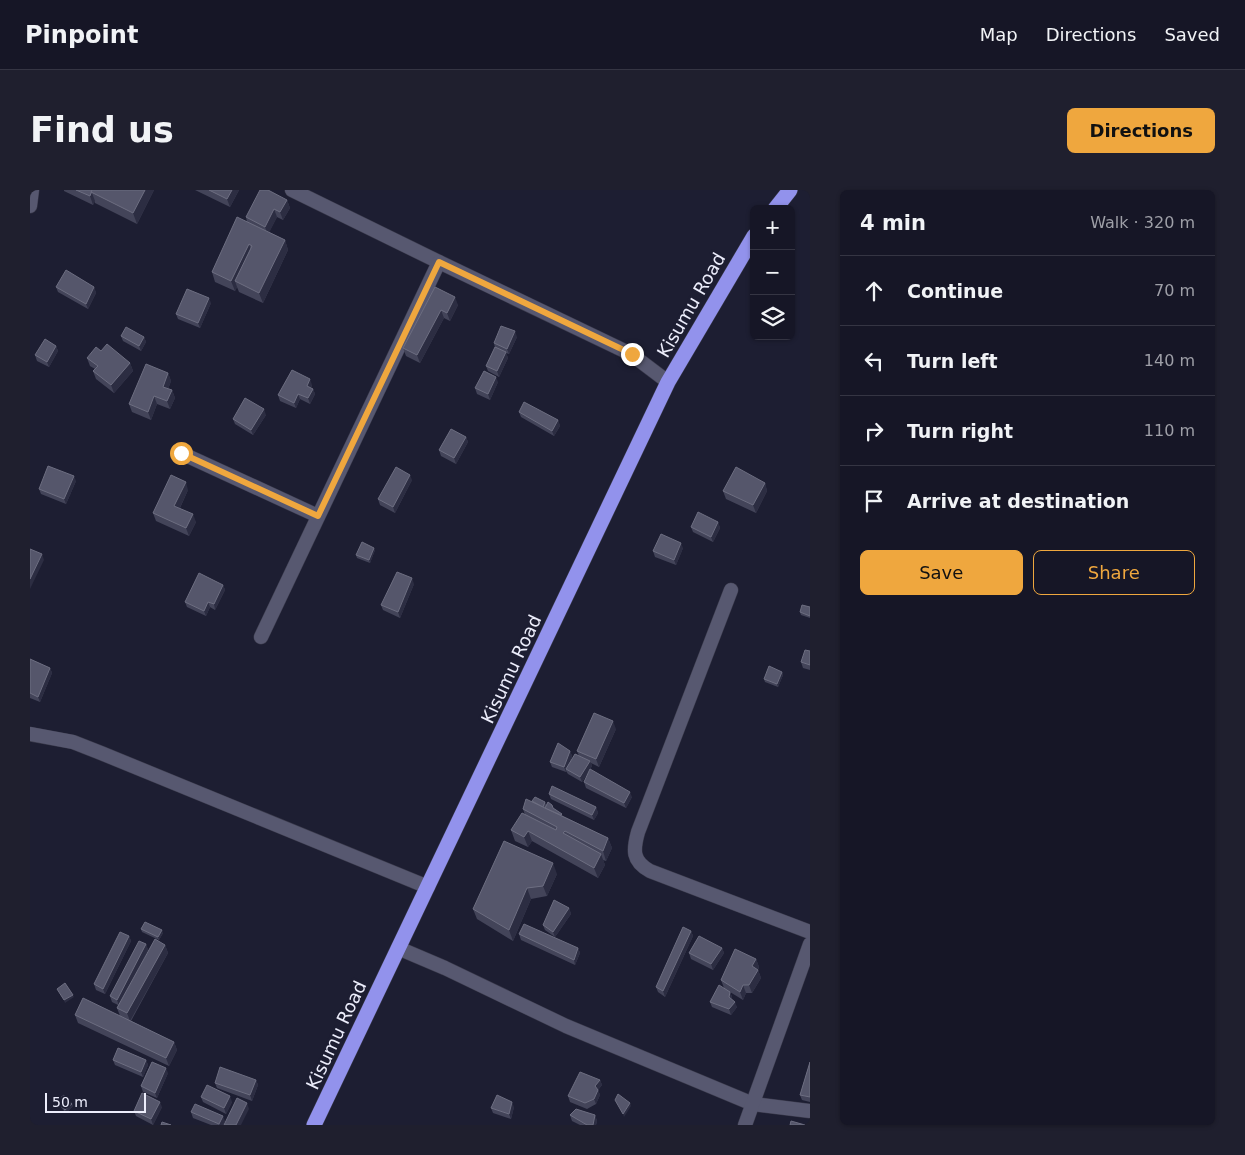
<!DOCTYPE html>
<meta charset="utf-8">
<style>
:root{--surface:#161626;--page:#1f1f2e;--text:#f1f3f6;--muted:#9e9fa7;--line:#353543;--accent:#efa73e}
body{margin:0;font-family:"DejaVu Sans",sans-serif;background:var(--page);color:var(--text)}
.controls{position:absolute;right:15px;top:15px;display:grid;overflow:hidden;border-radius:8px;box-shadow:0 1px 4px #0004}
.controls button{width:45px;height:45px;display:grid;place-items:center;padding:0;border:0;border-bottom:1px solid var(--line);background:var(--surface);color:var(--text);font:25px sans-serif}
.scale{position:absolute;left:15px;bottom:12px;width:101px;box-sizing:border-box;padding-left:5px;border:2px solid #ecedfb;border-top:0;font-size:14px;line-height:18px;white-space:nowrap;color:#ecedfb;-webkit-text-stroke:4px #1d1e32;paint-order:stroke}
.stop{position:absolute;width:15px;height:15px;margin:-11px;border:4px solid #efa73e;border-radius:50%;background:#fff}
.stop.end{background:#efa73e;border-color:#fff;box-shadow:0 1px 5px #0008}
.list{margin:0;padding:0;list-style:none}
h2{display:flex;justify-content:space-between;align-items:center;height:65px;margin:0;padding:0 20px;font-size:21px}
h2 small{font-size:16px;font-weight:400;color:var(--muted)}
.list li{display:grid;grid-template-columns:32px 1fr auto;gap:15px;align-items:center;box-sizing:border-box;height:70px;padding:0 20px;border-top:1px solid var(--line)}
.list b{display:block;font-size:19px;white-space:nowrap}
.list em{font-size:16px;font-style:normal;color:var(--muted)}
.actions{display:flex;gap:10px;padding:15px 20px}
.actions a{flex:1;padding:11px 0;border:1px solid var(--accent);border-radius:8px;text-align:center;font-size:18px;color:var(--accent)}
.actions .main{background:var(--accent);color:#111}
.icon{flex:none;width:28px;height:28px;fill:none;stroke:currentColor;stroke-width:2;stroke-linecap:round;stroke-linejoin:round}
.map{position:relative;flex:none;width:780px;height:935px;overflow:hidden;border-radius:8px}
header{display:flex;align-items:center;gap:30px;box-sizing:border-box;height:70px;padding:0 25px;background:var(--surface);border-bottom:1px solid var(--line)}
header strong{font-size:24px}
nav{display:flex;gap:28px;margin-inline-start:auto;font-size:18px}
.intro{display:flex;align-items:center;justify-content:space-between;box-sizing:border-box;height:120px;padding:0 30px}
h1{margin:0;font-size:35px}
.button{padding:12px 22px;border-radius:8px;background:var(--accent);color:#111;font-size:18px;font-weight:700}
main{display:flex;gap:30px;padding:0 30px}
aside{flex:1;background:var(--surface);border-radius:8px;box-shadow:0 1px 4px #0004}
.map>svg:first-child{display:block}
</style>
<header>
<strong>Pinpoint</strong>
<nav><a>Map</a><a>Directions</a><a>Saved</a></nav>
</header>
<div class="intro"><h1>Find us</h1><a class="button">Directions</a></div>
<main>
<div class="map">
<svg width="780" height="935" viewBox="0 0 780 935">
<rect width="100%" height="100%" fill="#1d1e32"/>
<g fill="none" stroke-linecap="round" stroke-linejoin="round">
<g stroke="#3a3a4b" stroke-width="15">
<g id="street">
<path d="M262 0 409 72 601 164 638 192"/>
<path d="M0 16 2 0"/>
<path d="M151 263 288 326"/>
<path d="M701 400 608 642C603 660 602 671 620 681L780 742"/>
<path d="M231 447 409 72"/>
<path d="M0 544 43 552 71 563 398 697"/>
<path d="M368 758 415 778 536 836 723 914 780 921"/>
<path d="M715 935 780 754"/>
</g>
</g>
<g stroke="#3a3a4b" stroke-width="16">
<g id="highway">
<path d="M745 19 760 0"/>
<path d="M284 935 638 192 724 46"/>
</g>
</g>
<use href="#street" stroke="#575870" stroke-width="14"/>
<use href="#highway" stroke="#9292ec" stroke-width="15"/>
</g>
<g fill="#434459">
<path d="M34 0H124L107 34 65 13V11L63 15 34 1Z"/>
<path d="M165 0H209L200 17Z"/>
<path d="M257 10 260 18 253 30 247 27 239 42 255 50 258 60 233 113 209 102 207 97 205 101 185 92 182 82 217 32 216 27Z"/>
<path d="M26 97H64L66 103 58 119 28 102Z"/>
<path d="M405 97 428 115 420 131 414 128 390 173 376 166 373 158Z"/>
<path d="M181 113 170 138 148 129 146 124Z"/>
<path d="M91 146 114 147 116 152 111 161 93 151Z"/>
<path d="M487 147 479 164 476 163 478 168 469 187 458 181 456 176 465 158 464 153Z"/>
<path d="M26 156 28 161 19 177 7 171 5 165Z"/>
<path d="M71 161 100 173 103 181 84 203 66 189 63 181 65 179 60 176 57 168Z"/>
<path d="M138 183 141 191 138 199 142 200 145 208 140 219 127 214 121 230 102 222 99 214Z"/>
<path d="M468 192 460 210 447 204 445 198Z"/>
<path d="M282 195 281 198 283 199 285 204 280 214 270 209 266 218 250 211 248 205Z"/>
<path d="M489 222 528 230 530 236 524 246 491 227Z"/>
<path d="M236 225 223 245 205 234 203 229Z"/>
<path d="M436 247 438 252 426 274 411 266 409 260Z"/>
<path d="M382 290 365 323 350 315 348 309Z"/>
<path d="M46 291 36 314 11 304 9 299Z"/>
<path d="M735 293 737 301 726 323 696 309 693 301Z"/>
<path d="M158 300 150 318 166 332 159 346 126 331 123 323Z"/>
<path d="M688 332 690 338 683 352 663 342 661 337Z"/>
<path d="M653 358 646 375 625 367 623 361Z"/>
<path d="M345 360 340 373 327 368 326 365Z"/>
<path d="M384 394 370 428 353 420 351 415Z"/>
<path d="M193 395 195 400 185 420 180 417 176 426 157 417 155 412Z"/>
<path d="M780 417V428L771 425 770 422Z"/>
<path d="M780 461V480L773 478 771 472Z"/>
<path d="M0 469 20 478 22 483 10 512 0 508Z"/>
<path d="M752 482 753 485 748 497 735 492 734 489Z"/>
<path d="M586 539 569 577 561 573 562 576 552 592 538 584 536 581V582L522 577 520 572 540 561 542 566 540 573 549 566 547 561Z"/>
<path d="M554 592 602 607 596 618 556 598Z"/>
<path d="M519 604 566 617 568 623 564 630 521 609Z"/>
<path d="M502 611 515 612 516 615 523 618 533 626 578 648 582 658 576 671 573 670 575 675 568 688 502 651 498 657 485 651 481 640 495 625 493 619Z"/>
<path d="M527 684 517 706 501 709 483 751 447 729 443 719Z"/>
<path d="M539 718 541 724 525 747 515 740 513 735Z"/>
<path d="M111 739 133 743 129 750 112 742Z"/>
<path d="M661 741 663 746 635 807 628 802 626 797Z"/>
<path d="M489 744 548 758 550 763 545 775 491 750Z"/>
<path d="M99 746 101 751 75 804 66 800 64 794Z"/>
<path d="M116 754 118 760 94 806 135 755 138 763 101 831 144 852 147 860 139 876 48 833 45 825 90 826 87 818 88 815 82 812 80 806Z"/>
<path d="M692 758 694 763 683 780 661 769 659 763Z"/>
<path d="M726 769 729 777 728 780 731 788 722 803H716L713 810 700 802 702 807 701 809 707 817 701 825 682 817 680 812 694 798 691 790Z"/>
<path d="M83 870H116L118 875 113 887 85 875Z"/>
<path d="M780 872V912L772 910 770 905Z"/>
<path d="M138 883 127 908 113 902 111 896Z"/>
<path d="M226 890 228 895 222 911 187 898 185 893Z"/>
<path d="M570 890 572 895 568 900 570 905 566 914 557 919 540 912 538 906Z"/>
<path d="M171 907 202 912 196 924 173 912Z"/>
<path d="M27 911 42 914 43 916 36 923 28 914Z"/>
<path d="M132 917 123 935 106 926 104 921Z"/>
<path d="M484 917 481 929 463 923 461 918Z"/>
<path d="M161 922 195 931 193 935H181L163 928Z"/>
<path d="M540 925H565L567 931 566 935H550L542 931Z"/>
</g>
<g fill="#2c2d42">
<path d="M115 0H124L107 34 103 23Z"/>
<path d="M202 0H209L200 17 197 9Z"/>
<path d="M62 3 65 11 63 15 60 6Z"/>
<path d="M257 10 260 18 253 30 250 22Z"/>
<path d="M244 19 247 27 238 45 235 37Z"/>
<path d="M255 50 258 60 233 113 229 103Z"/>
<path d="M219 54 222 65 205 91 207 97 205 101 201 91Z"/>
<path d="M64 97 66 103 58 119 56 114Z"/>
<path d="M425 107 428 115 420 131 417 123Z"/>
<path d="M179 108 181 113 170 138 168 133Z"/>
<path d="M411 120 414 128 390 173 387 165Z"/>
<path d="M485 141 487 147 479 164 477 159Z"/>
<path d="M114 147 116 152 111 161 109 156Z"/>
<path d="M26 156 28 161 19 177 17 172Z"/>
<path d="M476 162 478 168 469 187 467 181Z"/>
<path d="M100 173 103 181 84 203 81 195Z"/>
<path d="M138 183 141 191 136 205 133 197Z"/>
<path d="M466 187 468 192 460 210 458 204Z"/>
<path d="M280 189 282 195 279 201 277 196Z"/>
<path d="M283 199 285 204 280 214 278 208Z"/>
<path d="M142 200 145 208 140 219 137 211Z"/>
<path d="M268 204 270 209 266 218 264 213Z"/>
<path d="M124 206 127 214 121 230 118 222Z"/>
<path d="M234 219 236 225 223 245 221 240Z"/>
<path d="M528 230 530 236 524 246 522 241Z"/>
<path d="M436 247 438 252 426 274 424 268Z"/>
<path d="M380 285 382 290 365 323 363 317Z"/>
<path d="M44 286 46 291 36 314 34 309Z"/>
<path d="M156 292 158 300 147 324 144 316Z"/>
<path d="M735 293 737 301 726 323 723 315Z"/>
<path d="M163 324 166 332 159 346 156 338Z"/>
<path d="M688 332 690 338 683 352 681 347Z"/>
<path d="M651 353 653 358 646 375 644 370Z"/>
<path d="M344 358 345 360 340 373 339 370Z"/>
<path d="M12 364 14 370 0 399V389Z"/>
<path d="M382 388 384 394 370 428 368 422Z"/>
<path d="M193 395 195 400 185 420 184 414Z"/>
<path d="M178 412 180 417 176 426 174 421Z"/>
<path d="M20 478 22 483 10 512 8 507Z"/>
<path d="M752 482 753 485 748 497 747 494Z"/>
<path d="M583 531 586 539 569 577 566 569Z"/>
<path d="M540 561 542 566 537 580 536 579V582L534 577Z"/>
<path d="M560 571 562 576 552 592 550 587Z"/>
<path d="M600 602 602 607 596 618 594 613Z"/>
<path d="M566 617 568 623 564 630 562 625Z"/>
<path d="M498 641 502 651 498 657 494 647Z"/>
<path d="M578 648 582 658 576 671 573 661Z"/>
<path d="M571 664 575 675 568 688 564 678Z"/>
<path d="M523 673 527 684 517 706 513 696Z"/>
<path d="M497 698 501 709 483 751 479 740Z"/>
<path d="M539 718 541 724 525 747 523 742Z"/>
<path d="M132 740 133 743 129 750 128 747Z"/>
<path d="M661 741 663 746 635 807 633 801Z"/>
<path d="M99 746 101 751 75 804 73 799Z"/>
<path d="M116 754 118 760 89 816 87 810Z"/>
<path d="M135 755 138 763 100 831 97 823Z"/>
<path d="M548 758 550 763 545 775 544 770Z"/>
<path d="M692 758 694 763 683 780 681 774Z"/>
<path d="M726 769 729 777 725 784 722 776Z"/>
<path d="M728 780 731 788 722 803 719 795Z"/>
<path d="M713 795 716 803 713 810 710 802Z"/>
<path d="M700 802 702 807 701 812 699 807Z"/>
<path d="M43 805 44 807 35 813 34 810Z"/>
<path d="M705 812 707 817 701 825 699 819Z"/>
<path d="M144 852 147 860 139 876 136 868Z"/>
<path d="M116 870 118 875 113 887 111 882Z"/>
<path d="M136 878 138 883 127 908 125 903Z"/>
<path d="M226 890 228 895 222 911 220 905Z"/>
<path d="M570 890 572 895 567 901 565 896Z"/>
<path d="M568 900 570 905 566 914 564 909Z"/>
<path d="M200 906 202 912 196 924 194 918Z"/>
<path d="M130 912 132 917 123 935 121 929Z"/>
<path d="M482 912 484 917 481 929 479 924Z"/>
<path d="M217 913 219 919 211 935H206Z"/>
<path d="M600 913 601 916 594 927 593 924Z"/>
<path d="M42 914 43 916 36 923 35 920Z"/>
<path d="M565 925 567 931 566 935H563Z"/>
<path d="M193 926 195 931 193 935H190L189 934Z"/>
</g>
<g fill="#55566b" stroke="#6d6e81">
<path d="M46 0H62L60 6Z"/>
<path d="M62 0H115L103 23 61 2Z"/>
<path d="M179 0H202L197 9Z"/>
<path d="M230 0H238L257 10 250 22 244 19 235 37 216 27Z"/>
<path d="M207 27 255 50 229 103 205 91 222 56 219 54 201 91 182 82Z"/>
<path d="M36 80 64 97 56 114 26 97Z"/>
<path d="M405 97 425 107 417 123 411 120 387 165 373 158Z"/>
<path d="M157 99 179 108 168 133 146 124Z"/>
<path d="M471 136 485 141 477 159 464 153Z"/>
<path d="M96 137 114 147 109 156 91 146Z"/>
<path d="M15 149 26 156 17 172 5 165Z"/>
<path d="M77 154 100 173 81 195 63 181 68 176 57 168 66 157 71 161Z"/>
<path d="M465 157 476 162 467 181 456 176Z"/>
<path d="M116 174 138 183 133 197 142 200 137 211 124 206 118 222 99 214Z"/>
<path d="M262 180 280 189 277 196 283 199 278 208 268 204 264 213 248 205Z"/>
<path d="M454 181 466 187 458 204 445 198Z"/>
<path d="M215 208 234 219 221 240 203 229Z"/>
<path d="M494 212 528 230 522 241 489 222Z"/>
<path d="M421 239 436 247 424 268 409 260Z"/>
<path d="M18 276 44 286 34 309 9 299Z"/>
<path d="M366 277 380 285 363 317 348 309Z"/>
<path d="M706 277 735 293 723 315 693 301Z"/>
<path d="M141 285 156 292 144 316 163 324 156 338 123 323Z"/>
<path d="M668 322 688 332 681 347 661 337Z"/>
<path d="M631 344 651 353 644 370 623 361Z"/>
<path d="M332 352 344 358 339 370 326 365Z"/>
<path d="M0 359 12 364 0 389Z"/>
<path d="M367 382 382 388 368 422 351 415Z"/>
<path d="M169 383 193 395 184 414 178 412 174 421 155 412Z"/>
<path d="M772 415 780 417V426L770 422Z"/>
<path d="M775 460 780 461V475L771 472Z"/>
<path d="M0 469 20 478 8 507 0 503Z"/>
<path d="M739 476 752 482 747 494 734 489Z"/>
<path d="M564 523 583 531 566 569 547 561Z"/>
<path d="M528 553 540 561 534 577 520 572Z"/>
<path d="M545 564 560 571 550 587 536 579Z"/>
<path d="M560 579 600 602 594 613 554 592Z"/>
<path d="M522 596 566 617 562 625 519 604Z"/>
<path d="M505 607 515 612 513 617 502 611Z"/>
<path d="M496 609 578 648 573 661 535 641 533 643 571 664 564 678 498 641 494 647 481 640 492 623 526 640 527 637 493 619Z"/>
<path d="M518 612 522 615 523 618 532 624 531 625 515 618Z"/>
<path d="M474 651 523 673 513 696 497 698 479 740 443 719Z"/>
<path d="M524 710 539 718 523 742 513 735Z"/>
<path d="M115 732 132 740 128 747 111 739Z"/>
<path d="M494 734 548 758 544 770 489 744Z"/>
<path d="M653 737 661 741 633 801 626 797Z"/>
<path d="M90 742 99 746 73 799 64 794Z"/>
<path d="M669 746 692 758 681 774 659 763Z"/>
<path d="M125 749 135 755 97 823 87 818Z"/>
<path d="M109 751 116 754 87 810 80 806Z"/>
<path d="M705 759 726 769 722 776 728 780 719 795H713L710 802 691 790Z"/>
<path d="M35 793 43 805 34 810 27 799Z"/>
<path d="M689 795 700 802 699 807 705 812 699 819 680 812Z"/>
<path d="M53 808 144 852 136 868 45 825Z"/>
<path d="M88 858 116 870 111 882 83 870Z"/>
<path d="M122 872 136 878 125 903 111 896Z"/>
<path d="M780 872V907L770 905Z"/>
<path d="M190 877 226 890 220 905 185 893Z"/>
<path d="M550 882 570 890 565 896 568 900 564 909 555 913 538 906Z"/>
<path d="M177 895 200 906 194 918 171 907Z"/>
<path d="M112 903 130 912 121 929 104 921Z"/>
<path d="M588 904 600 913 593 924 585 910Z"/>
<path d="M34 905 42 914 35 920 27 911Z"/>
<path d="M467 905 482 912 479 924 461 918Z"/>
<path d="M207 908 217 913 206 935H194Z"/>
<path d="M165 914 193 926 189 934 161 922Z"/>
<path d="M546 919 565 925 563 935H557L540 925Z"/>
<path d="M761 931 775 935H760Z"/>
<path d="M132 932 141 935H131Z"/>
</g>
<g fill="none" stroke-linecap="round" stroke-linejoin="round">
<path stroke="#efa73e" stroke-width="6" d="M151 263 288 326 409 72 602 164"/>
</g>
<g text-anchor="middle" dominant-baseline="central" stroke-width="5" stroke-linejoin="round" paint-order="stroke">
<g font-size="18" fill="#ecedfb" stroke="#1d1e32">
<text transform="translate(661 115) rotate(-60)">Kisumu Road</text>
<text transform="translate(481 479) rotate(-65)">Kisumu Road</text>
<text transform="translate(306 845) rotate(-65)">Kisumu Road</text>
</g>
</g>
</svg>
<div class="controls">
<button>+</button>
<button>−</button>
<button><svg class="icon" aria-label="layers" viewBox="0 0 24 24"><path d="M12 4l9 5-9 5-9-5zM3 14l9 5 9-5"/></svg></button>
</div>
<div class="scale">50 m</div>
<div class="stop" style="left:151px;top:263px"></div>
<div class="stop end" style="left:602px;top:164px"></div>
</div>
<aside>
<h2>4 min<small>Walk · 320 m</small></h2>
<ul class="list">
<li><svg class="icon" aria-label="ahead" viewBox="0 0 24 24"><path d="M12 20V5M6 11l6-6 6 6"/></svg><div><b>Continue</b></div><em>70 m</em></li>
<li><svg class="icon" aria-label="left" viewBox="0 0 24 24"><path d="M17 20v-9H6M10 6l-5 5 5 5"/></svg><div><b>Turn left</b></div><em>140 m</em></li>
<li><svg class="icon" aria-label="right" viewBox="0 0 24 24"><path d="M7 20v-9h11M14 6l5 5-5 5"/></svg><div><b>Turn right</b></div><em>110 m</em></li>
<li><svg class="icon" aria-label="arrive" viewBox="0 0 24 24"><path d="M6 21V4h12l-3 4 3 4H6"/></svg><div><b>Arrive at destination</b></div></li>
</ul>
<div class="actions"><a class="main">Save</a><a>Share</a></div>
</aside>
</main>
